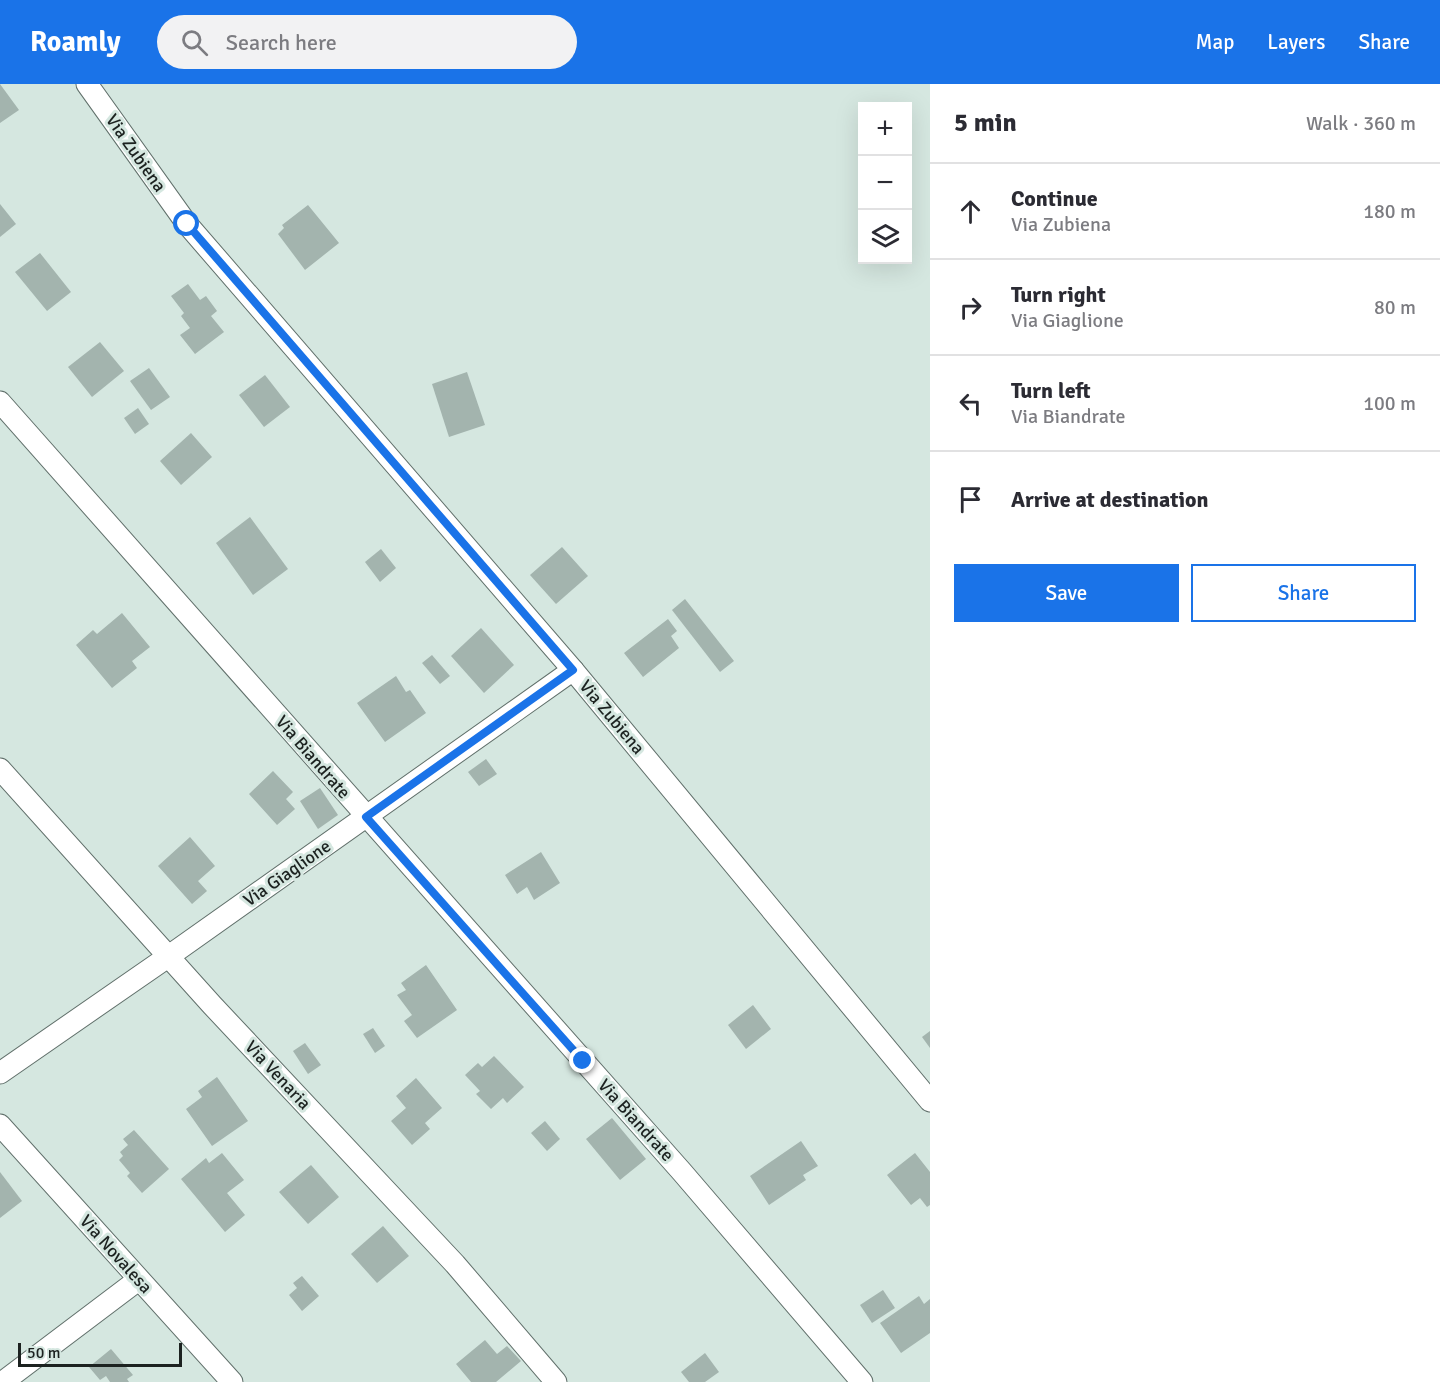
<!DOCTYPE html>
<meta charset="utf-8">
<style>
:root{--surface:#fff;--page:#f2f2f3;--text:#2b2b33;--muted:#7c7c81;--line:#e1e1e2;--accent:#1a73e8}
body{margin:0;font-family:Signika,sans-serif;background:var(--page);color:var(--text)}
.controls{position:absolute;right:18px;top:18px;display:grid;overflow:hidden;border-radius:0px;box-shadow:0 6px 24px #0002}
.controls button{width:54px;height:54px;display:grid;place-items:center;padding:0;border:0;border-bottom:2px solid var(--line);background:var(--surface);color:var(--text);font:30px sans-serif}
.scale{position:absolute;left:18px;bottom:15px;width:164px;box-sizing:border-box;padding-left:6px;border:3px solid #1c2220;border-top:0;font-size:16px;line-height:21px;white-space:nowrap;color:#1c2220;-webkit-text-stroke:4px #d5e7e0;paint-order:stroke}
.stop{position:absolute;width:18px;height:18px;margin:-14px;border:4px solid #1a73e8;border-radius:50%;background:#fff}
.stop.end{background:#1a73e8;border-color:#fff;box-shadow:0 2px 6px #0008}
.list{margin:0;padding:0;list-style:none}
h2{display:flex;justify-content:space-between;align-items:center;height:78px;margin:0;padding:0 24px;font-size:26px}
h2 small{font-size:20px;font-weight:400;color:var(--muted)}
.list li{display:grid;grid-template-columns:39px 1fr auto;gap:18px;align-items:center;box-sizing:border-box;height:96px;padding:0 24px;border-top:2px solid var(--line)}
.list b{display:block;font-size:22px;white-space:nowrap}
.list p{margin:0;font-size:20px;white-space:nowrap;color:var(--muted)}
.list em{font-size:20px;font-style:normal;color:var(--muted)}
.actions{display:flex;gap:12px;padding:18px 24px}
.actions a{flex:1;padding:14px 0;border:2px solid var(--accent);border-radius:0px;text-align:center;font-size:21px;color:var(--accent)}
.actions .main{background:var(--accent);color:#fff}
.icon{flex:none;width:33px;height:33px;fill:none;stroke:currentColor;stroke-width:2;stroke-linecap:round;stroke-linejoin:round}
.map{position:relative;flex:none;width:930px;height:1298px;overflow:hidden}
header{display:flex;align-items:center;gap:36px;box-sizing:border-box;height:84px;padding:0 30px;background:var(--accent);color:#fff}
header strong{font-size:28px}
nav{display:flex;gap:33px;margin-inline-start:auto;font-size:21px}
.search{width:420px;height:54px;background:var(--page);display:flex;align-items:center;gap:15px;box-sizing:border-box;padding:0 21px;border-radius:33px;color:var(--muted);font-size:22px}
main{display:flex}
aside{flex:1;background:var(--surface)}
.map>svg:first-child{display:block}
</style>
<header>
<strong>Roamly</strong>
<div class="search"><svg class="icon" aria-label="search" viewBox="0 0 24 24"><circle cx="10" cy="10" r="6"/><path d="M15 15l6 6"/></svg>Search here</div>
<nav><a>Map</a><a>Layers</a><a>Share</a></nav>
</header>
<main>
<div class="map">
<svg width="930" height="1298" viewBox="0 0 930 1298">
<rect width="100%" height="100%" fill="#d5e7e0"/>
<g fill="#a3b4ae">
<path d="M0 0 19 26 0 39Z"/>
<path d="M0 120 16 140 0 153Z"/>
<path d="M308 121 339 159 305 186 278 150 284 144 282 141Z"/>
<path d="M40 169 71 208 47 227 15 188Z"/>
<path d="M188 200 200 216 206 212 217 227 211 232 224 248 195 270 180 251 190 244 181 232 184 229 171 212Z"/>
<path d="M100 258 124 287 92 313 68 283Z"/>
<path d="M149 284 170 313 151 326 130 297Z"/>
<path d="M467 288 485 341 449 353 432 300Z"/>
<path d="M265 291 290 323 264 343 239 311Z"/>
<path d="M138 324 149 340 135 350 124 334Z"/>
<path d="M191 349 212 373 181 401 160 377Z"/>
<path d="M250 433 288 485 253 511 216 459Z"/>
<path d="M562 463 588 492 556 520 530 491Z"/>
<path d="M381 465 396 484 380 498 365 478Z"/>
<path d="M685 515 734 577 720 588 672 526Z"/>
<path d="M122 529 150 563 132 577 137 584 112 604 76 561 93 546 97 550Z"/>
<path d="M668 535 677 547 671 552 679 564 643 593 624 569Z"/>
<path d="M481 544 514 581 484 609 451 572Z"/>
<path d="M432 571 450 592 440 600 422 579Z"/>
<path d="M396 592 406 608 410 606 426 629 385 658 357 619Z"/>
<path d="M486 675 497 690 479 702 468 688Z"/>
<path d="M273 687 293 708 286 715 295 725 277 741 249 710Z"/>
<path d="M320 704 338 731 318 745 300 717Z"/>
<path d="M190 753 215 782 198 797 207 807 192 820 158 782Z"/>
<path d="M541 768 560 799 534 816 527 803 517 810 505 791Z"/>
<path d="M426 881 457 926 417 954 404 937 412 931 397 911 406 906 401 899Z"/>
<path d="M753 921 771 945 746 965 728 941Z"/>
<path d="M373 944 385 962 375 969 363 950Z"/>
<path d="M930 947V964L922 953Z"/>
<path d="M305 959 321 981 308 990 293 967Z"/>
<path d="M494 972 524 1003 507 1019 503 1014 491 1025 476 1010 480 1007 465 991 478 979 482 983Z"/>
<path d="M217 993 248 1037 212 1062 186 1025 202 1013 198 1007Z"/>
<path d="M416 994 442 1024 425 1039 430 1045 412 1061 391 1037 406 1024 396 1012Z"/>
<path d="M612 1034 646 1075 620 1096 586 1055Z"/>
<path d="M545 1037 560 1055 547 1067 531 1049Z"/>
<path d="M134 1046 169 1085 142 1109 127 1092 130 1089 119 1076 123 1072 120 1068 128 1061 123 1055Z"/>
<path d="M801 1057 818 1082 803 1091 806 1096 769 1121 750 1092Z"/>
<path d="M222 1069 244 1096 227 1109 245 1131 225 1148 181 1095 206 1074 209 1079Z"/>
<path d="M915 1069 930 1088V1121L927 1123 920 1114 911 1121 887 1091Z"/>
<path d="M311 1081 339 1113 308 1140 279 1108Z"/>
<path d="M0 1088 22 1117 0 1134Z"/>
<path d="M383 1142 409 1172 377 1199 351 1170Z"/>
<path d="M302 1192 319 1212 302 1227 289 1211 297 1204 293 1199Z"/>
<path d="M883 1206 895 1224 872 1239 860 1221Z"/>
<path d="M919 1212 924 1220 930 1215V1249L901 1269 880 1239Z"/>
<path d="M485 1256 497 1270 507 1262 521 1277 496 1298H471L456 1280Z"/>
<path d="M111 1265 133 1291 127 1295 129 1298H110L106 1292 100 1296 89 1283Z"/>
<path d="M705 1269 719 1288 705 1298H689L681 1288Z"/>
</g>
<g fill="none" stroke-linecap="round" stroke-linejoin="round">
<g stroke="#61706b" stroke-width="23">
<g id="minor">
<path d="M87 0 187 140 573 586 930 1017"/>
<path d="M0 318 682 1088 862 1298"/>
<path d="M0 685 212 921 455 1180 556 1298"/>
<path d="M0 989 169 872 573 586"/>
<path d="M0 1041 232 1298"/>
<path d="M3 1298 138 1196"/>
</g>
</g>
<use href="#minor" stroke="#fff" stroke-width="21"/>
</g>
<g fill="none" stroke-linecap="round" stroke-linejoin="round">
<path stroke="#1a73e8" stroke-width="8" d="M187 140 573 586 366 733 583 977"/>
</g>
<g text-anchor="middle" dominant-baseline="central" stroke-width="6" stroke-linejoin="round" paint-order="stroke">
<g font-size="18" fill="#1c2220" stroke="#d5e7e0">
<text transform="translate(136 69) rotate(55)">Via Zubiena</text>
<text transform="translate(612 633) rotate(50)">Via Zubiena</text>
<text transform="translate(313 673) rotate(49)">Via Biandrate</text>
<text transform="translate(287 789) rotate(-35)">Via Giaglione</text>
<text transform="translate(278 991) rotate(47)">Via Venaria</text>
<text transform="translate(636 1036) rotate(48)">Via Biandrate</text>
<text transform="translate(116 1170) rotate(48)">Via Novalesa</text>
</g>
</g>
</svg>
<div class="controls">
<button>+</button>
<button>−</button>
<button><svg class="icon" aria-label="layers" viewBox="0 0 24 24"><path d="M12 4l9 5-9 5-9-5zM3 14l9 5 9-5"/></svg></button>
</div>
<div class="scale">50 m</div>
<div class="stop" style="left:187px;top:140px"></div>
<div class="stop end" style="left:583px;top:977px"></div>
</div>
<aside>
<h2>5 min<small>Walk · 360 m</small></h2>
<ul class="list">
<li><svg class="icon" aria-label="ahead" viewBox="0 0 24 24"><path d="M12 20V5M6 11l6-6 6 6"/></svg><div><b>Continue</b><p>Via Zubiena</p></div><em>180 m</em></li>
<li><svg class="icon" aria-label="right" viewBox="0 0 24 24"><path d="M7 20v-9h11M14 6l5 5-5 5"/></svg><div><b>Turn right</b><p>Via Giaglione</p></div><em>80 m</em></li>
<li><svg class="icon" aria-label="left" viewBox="0 0 24 24"><path d="M17 20v-9H6M10 6l-5 5 5 5"/></svg><div><b>Turn left</b><p>Via Biandrate</p></div><em>100 m</em></li>
<li><svg class="icon" aria-label="arrive" viewBox="0 0 24 24"><path d="M6 21V4h12l-3 4 3 4H6"/></svg><div><b>Arrive at destination</b></div></li>
</ul>
<div class="actions"><a class="main">Save</a><a>Share</a></div>
</aside>
</main>
